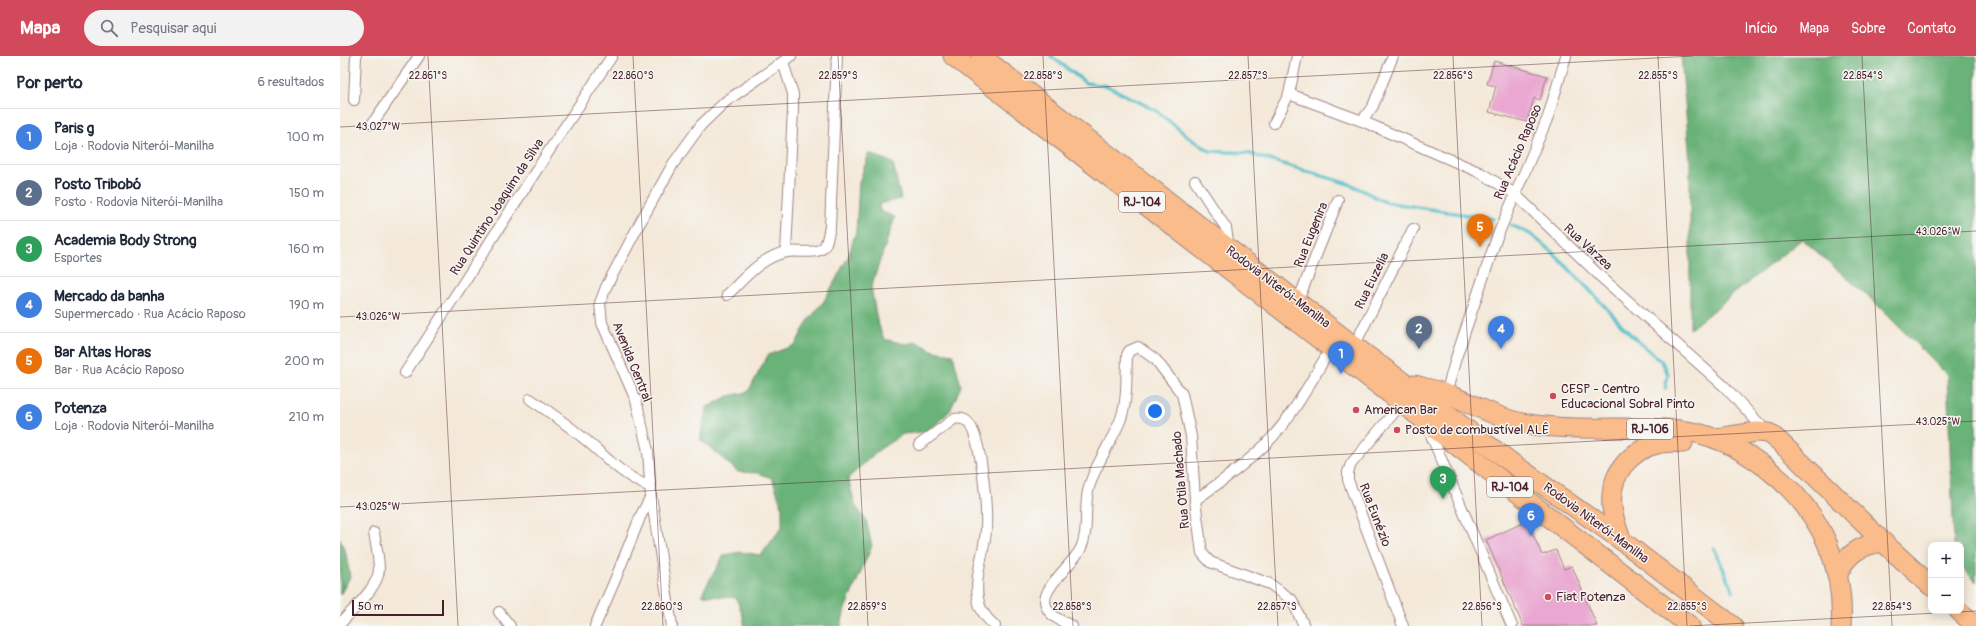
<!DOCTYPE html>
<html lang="pt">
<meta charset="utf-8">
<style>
:root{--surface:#fff;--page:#f2f2f3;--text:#1f2937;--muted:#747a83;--line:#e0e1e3;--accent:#d1495b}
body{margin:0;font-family:Pangolin,sans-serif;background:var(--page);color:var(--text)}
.controls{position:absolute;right:12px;bottom:12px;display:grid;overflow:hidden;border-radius:8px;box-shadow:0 2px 10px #0003}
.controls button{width:36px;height:36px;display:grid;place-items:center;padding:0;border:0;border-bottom:1px solid var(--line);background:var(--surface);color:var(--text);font:20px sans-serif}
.scale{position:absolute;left:12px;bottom:10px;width:92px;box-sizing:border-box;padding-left:4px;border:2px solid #4a1f2b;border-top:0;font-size:11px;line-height:14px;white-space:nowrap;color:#4a1f2b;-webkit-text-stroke:3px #f6f6f2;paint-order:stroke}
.you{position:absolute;left:815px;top:355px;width:14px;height:14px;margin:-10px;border:3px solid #fff;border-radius:50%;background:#1a73e8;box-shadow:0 0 0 6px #1a73e833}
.badge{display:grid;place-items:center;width:26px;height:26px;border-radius:50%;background:var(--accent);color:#fff;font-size:13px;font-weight:700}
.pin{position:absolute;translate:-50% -33px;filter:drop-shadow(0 1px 2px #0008)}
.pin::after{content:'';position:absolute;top:21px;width:14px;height:12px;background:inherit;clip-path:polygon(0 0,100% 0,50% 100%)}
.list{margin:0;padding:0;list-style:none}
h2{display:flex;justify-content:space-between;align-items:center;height:52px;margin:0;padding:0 16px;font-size:17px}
h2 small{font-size:13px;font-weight:400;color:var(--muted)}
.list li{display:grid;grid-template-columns:26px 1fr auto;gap:12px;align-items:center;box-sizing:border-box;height:56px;padding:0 16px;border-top:1px solid var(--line)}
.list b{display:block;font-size:15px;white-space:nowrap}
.list p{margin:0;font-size:13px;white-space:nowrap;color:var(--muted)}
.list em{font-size:13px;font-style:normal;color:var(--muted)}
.icon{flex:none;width:22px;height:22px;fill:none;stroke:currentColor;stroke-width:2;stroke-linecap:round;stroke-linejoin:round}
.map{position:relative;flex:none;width:1636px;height:570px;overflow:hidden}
header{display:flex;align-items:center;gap:24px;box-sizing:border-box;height:56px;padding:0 20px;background:var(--accent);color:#fff}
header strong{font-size:19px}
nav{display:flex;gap:22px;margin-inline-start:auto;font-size:14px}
.search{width:280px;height:36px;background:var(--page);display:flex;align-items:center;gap:10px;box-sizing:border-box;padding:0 14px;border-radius:22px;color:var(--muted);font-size:15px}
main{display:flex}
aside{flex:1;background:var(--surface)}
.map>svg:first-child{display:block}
</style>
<header>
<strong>Mapa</strong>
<div class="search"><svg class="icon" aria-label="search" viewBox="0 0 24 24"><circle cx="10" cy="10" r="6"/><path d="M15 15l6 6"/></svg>Pesquisar aqui</div>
<nav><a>Início</a><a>Mapa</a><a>Sobre</a><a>Contato</a></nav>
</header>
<main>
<aside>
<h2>Por perto<small>6 resultados</small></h2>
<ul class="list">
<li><span class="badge" style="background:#3f7fe0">1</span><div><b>Paris g</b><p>Loja · Rodovia Niterói-Manilha</p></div><em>100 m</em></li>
<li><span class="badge" style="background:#5c6f8a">2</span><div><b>Posto Tribobó</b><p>Posto · Rodovia Niterói-Manilha</p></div><em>150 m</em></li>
<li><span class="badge" style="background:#2e9e5b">3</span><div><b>Academia Body Strong</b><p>Esportes</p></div><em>160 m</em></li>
<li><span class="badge" style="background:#3f7fe0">4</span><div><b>Mercado da banha</b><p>Supermercado · Rua Acácio Raposo</p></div><em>190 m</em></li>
<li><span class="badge" style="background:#e8710a">5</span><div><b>Bar Altas Horas</b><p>Bar · Rua Acácio Raposo</p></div><em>200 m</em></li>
<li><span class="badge" style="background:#3f7fe0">6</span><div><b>Potenza</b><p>Loja · Rodovia Niterói-Manilha</p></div><em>210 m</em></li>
</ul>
</aside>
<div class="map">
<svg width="1636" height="570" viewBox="0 0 1636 570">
<rect width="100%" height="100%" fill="#f6f6f2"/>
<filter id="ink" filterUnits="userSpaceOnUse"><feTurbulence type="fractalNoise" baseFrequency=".025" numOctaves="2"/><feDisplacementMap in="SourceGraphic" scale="8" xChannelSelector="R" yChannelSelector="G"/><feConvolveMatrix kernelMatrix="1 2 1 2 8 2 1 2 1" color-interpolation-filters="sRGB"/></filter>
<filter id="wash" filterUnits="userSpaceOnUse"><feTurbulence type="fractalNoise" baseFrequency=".012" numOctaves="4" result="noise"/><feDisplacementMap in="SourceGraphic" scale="16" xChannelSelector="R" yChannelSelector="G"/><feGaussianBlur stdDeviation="0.9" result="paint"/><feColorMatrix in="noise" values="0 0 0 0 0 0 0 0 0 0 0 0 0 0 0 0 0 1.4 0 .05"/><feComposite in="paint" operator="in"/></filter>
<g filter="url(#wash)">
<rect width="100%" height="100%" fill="#f4e9d9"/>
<g fill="#69b278" stroke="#5a6852">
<path d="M1341 0H1636V526L1621 510V489H1614L1607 319 1531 243 1462 183 1350 273V105Z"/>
<path d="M529 97 553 107 561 143 539 148 540 155 555 161 531 231 537 264 544 283 565 288 577 286 594 295 613 298 621 330 610 355 593 371 584 376 563 378 540 393 508 422 515 449 526 464 532 490 505 553 501 570H404V563L396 542 361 539 384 499 401 496 421 499 442 471V451L432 422 418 417 398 416 360 383 366 352 388 340 408 336 428 299 455 289 468 265 484 245 508 201 516 175 519 126Z"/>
<path d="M0 483 6 498 10 521 0 539Z"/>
</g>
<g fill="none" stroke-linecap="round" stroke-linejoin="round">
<g stroke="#51bfca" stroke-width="3.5">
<path d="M711 0 746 27 767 30 817 55 851 83 870 95 907 97 1012 129 1045 146 1153 163"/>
<path d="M1171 169 1190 178 1210 194 1244 228 1291 279 1322 306 1328 318 1325 333"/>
<path d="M1374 492 1393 535"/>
</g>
</g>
<g id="blocks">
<g fill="#e9a7d1">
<path d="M1154 5 1207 20 1200 44 1194 42 1187 66 1149 56 1156 30 1147 28Z"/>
<path d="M1187 465 1202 499 1216 494 1224 513 1232 510 1257 570H1183L1146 484Z"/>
</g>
</g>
</g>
<g filter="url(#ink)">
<use href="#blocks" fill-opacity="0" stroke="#9f8482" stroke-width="1"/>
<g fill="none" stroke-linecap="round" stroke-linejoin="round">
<g stroke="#9f8482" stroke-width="12">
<g id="street">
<path d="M443 6 453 38V53L446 196"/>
<path d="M949 38 1022 65 1141 117 1175 138 1261 221 1384 330 1427 376"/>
<path d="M14 44 16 0"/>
<path d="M1022 65 1033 50 1053 0"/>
<path d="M934 67 949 38 957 0"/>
<path d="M32 68 79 0"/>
<path d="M855 125 886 172 889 192"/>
<path d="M387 239C404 223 422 200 447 196 457 194 475 199 483 192 488 187 488 177 490 171L497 0"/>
<path d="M958 245 998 144"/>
<path d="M1014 290 1073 173"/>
<path d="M65 317 220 78 272 0"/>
<path d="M1106 338 1116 302 1157 181 1208 61 1226 0"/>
<path d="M190 343C210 356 229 370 247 385 267 402 285 422 311 431"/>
<path d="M1062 347 1011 408 1008 416V424L1063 570"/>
<path d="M1088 372 1172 570"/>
<path d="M579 389 614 363C618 362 621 362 625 364 642 373 647 453 646 473 645 496 634 519 638 542 639 553 647 563 655 570"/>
<path d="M855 444C880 427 903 410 925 389 952 362 971 325 991 292"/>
<path d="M159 556 170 570"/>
<path d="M0 568C12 554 38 532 39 514 39 502 36 488 34 477"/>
<path d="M255 570 275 524 301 459 311 440"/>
<path d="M332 570 311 440 308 395 296 344 262 267 260 247 266 231 301 165 333 108 361 69 385 46 451 0"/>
<path d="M732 570C721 565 706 559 705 545 705 529 734 507 741 492 749 474 744 454 748 435 754 410 770 389 780 365 788 346 786 320 787 299L789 295 798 291 816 304 842 338 851 380 855 444 862 497 870 506 930 528 952 544 964 570"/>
</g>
</g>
<g stroke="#9f8482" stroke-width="21">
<g id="highway">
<path d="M613 0 1350 570"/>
<path d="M641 0 1014 290 1172 407 1281 484 1393 570"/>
<path d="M1074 329C1085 332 1096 334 1106 338 1133 347 1159 364 1188 368 1238 376 1289 369 1339 374 1399 380 1463 432 1487 487 1498 513 1503 542 1501 570"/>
<path d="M1376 382 1417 376 1429 377 1439 385 1543 486 1591 530"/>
<path d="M1281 484C1278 474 1273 462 1272 451 1268 410 1303 381 1343 387"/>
<path d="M1497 520C1506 498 1520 489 1543 486"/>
<path d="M1619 555 1636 570"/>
</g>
</g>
<use href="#street" stroke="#fff" stroke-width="10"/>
<use href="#highway" stroke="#f9bc8a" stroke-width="19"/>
</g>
</g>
<path fill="none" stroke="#4a1f2b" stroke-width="1" stroke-opacity="0.45" d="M88 0 118 570M293 0 323 570M498 0 528 570M703 0 733 570M908 0 938 570M1113 0 1142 570M1318 0 1347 570M1522 0 1552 570M0 71 1353 0M0 261 1636 175M0 451 1636 365M1349 570 1636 555"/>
<g fill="#d1495b" stroke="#f6f6f2" stroke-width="1.5">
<circle cx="1213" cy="340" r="4"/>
<circle cx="1016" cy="354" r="4"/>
<circle cx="1057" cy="374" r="4"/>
<circle cx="1208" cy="541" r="4"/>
</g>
<g text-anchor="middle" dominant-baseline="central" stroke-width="3" stroke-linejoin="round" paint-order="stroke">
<g fill="#f6f6f2" stroke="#7e6067" stroke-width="1">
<rect x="779" y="136" width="46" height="20" rx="3"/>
<rect x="1287" y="363" width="46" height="20" rx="3"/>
<rect x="1147" y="421" width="46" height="20" rx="3"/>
</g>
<g font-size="12" font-weight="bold" fill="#4a1f2b">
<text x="802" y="146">RJ-104</text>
<text x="1310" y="373">RJ-106</text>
<text x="1170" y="431">RJ-104</text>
</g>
<g font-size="13" fill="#4a1f2b" stroke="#f6f6f2">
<text transform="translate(1178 96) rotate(-67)">Rua Acácio Raposo</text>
<text transform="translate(157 151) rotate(-57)">Rua Quintino Joaquim da Silva</text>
<text transform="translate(971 179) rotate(-68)">Rua Eugenira</text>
<text transform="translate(1248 191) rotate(43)">Rua Várzea</text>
<text transform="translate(1032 225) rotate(-64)">Rua Euzelia</text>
<text transform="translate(938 231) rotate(37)">Rodovia Niterói-Manilha</text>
<text transform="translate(292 306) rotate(68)">Avenida Central</text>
<text transform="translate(841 424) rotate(-95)">Rua Otila Machado</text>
<text transform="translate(1035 459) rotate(69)">Rua Eunézio</text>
<text transform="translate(1256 467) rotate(36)">Rodovia Niterói-Manilha</text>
</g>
<g font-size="13" fill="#4a1f2b" stroke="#f6f6f2" text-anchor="start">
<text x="1221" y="333">CESP - Centro<tspan x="1221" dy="15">Educacional Sobral Pinto</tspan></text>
<text x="1024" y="354">American Bar</text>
<text x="1065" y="374">Posto de combustível ALÊ</text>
<text x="1216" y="541">Fiat Potenza</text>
</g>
</g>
<g font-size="10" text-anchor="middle" fill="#4a1f2b" stroke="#f6f6f2" stroke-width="3" stroke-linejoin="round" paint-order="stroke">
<text x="1318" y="23">22.855°S</text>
<text x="1523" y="23">22.854°S</text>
<text x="88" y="23">22.861°S</text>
<text x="293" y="23">22.860°S</text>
<text x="498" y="23">22.859°S</text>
<text x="703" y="23">22.858°S</text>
<text x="908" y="23">22.857°S</text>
<text x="1113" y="23">22.856°S</text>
<text x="38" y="74">43.027°W</text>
<text x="1598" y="179">43.026°W</text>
<text x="38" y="264">43.026°W</text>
<text x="1598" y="369">43.025°W</text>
<text x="38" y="454">43.025°W</text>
<text x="322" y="554">22.860°S</text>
<text x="527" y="554">22.859°S</text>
<text x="732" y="554">22.858°S</text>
<text x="937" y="554">22.857°S</text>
<text x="1142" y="554">22.856°S</text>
<text x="1347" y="554">22.855°S</text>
<text x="1552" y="554">22.854°S</text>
</g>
</svg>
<div class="controls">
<button>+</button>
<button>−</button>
</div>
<div class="scale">50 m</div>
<div class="you"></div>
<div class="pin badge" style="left:1001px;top:318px;background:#3f7fe0">1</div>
<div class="pin badge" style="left:1079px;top:293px;background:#5c6f8a">2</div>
<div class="pin badge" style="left:1103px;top:443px;background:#2e9e5b">3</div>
<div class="pin badge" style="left:1161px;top:293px;background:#3f7fe0">4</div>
<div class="pin badge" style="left:1140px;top:191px;background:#e8710a">5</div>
<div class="pin badge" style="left:1191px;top:480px;background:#3f7fe0">6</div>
</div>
</main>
